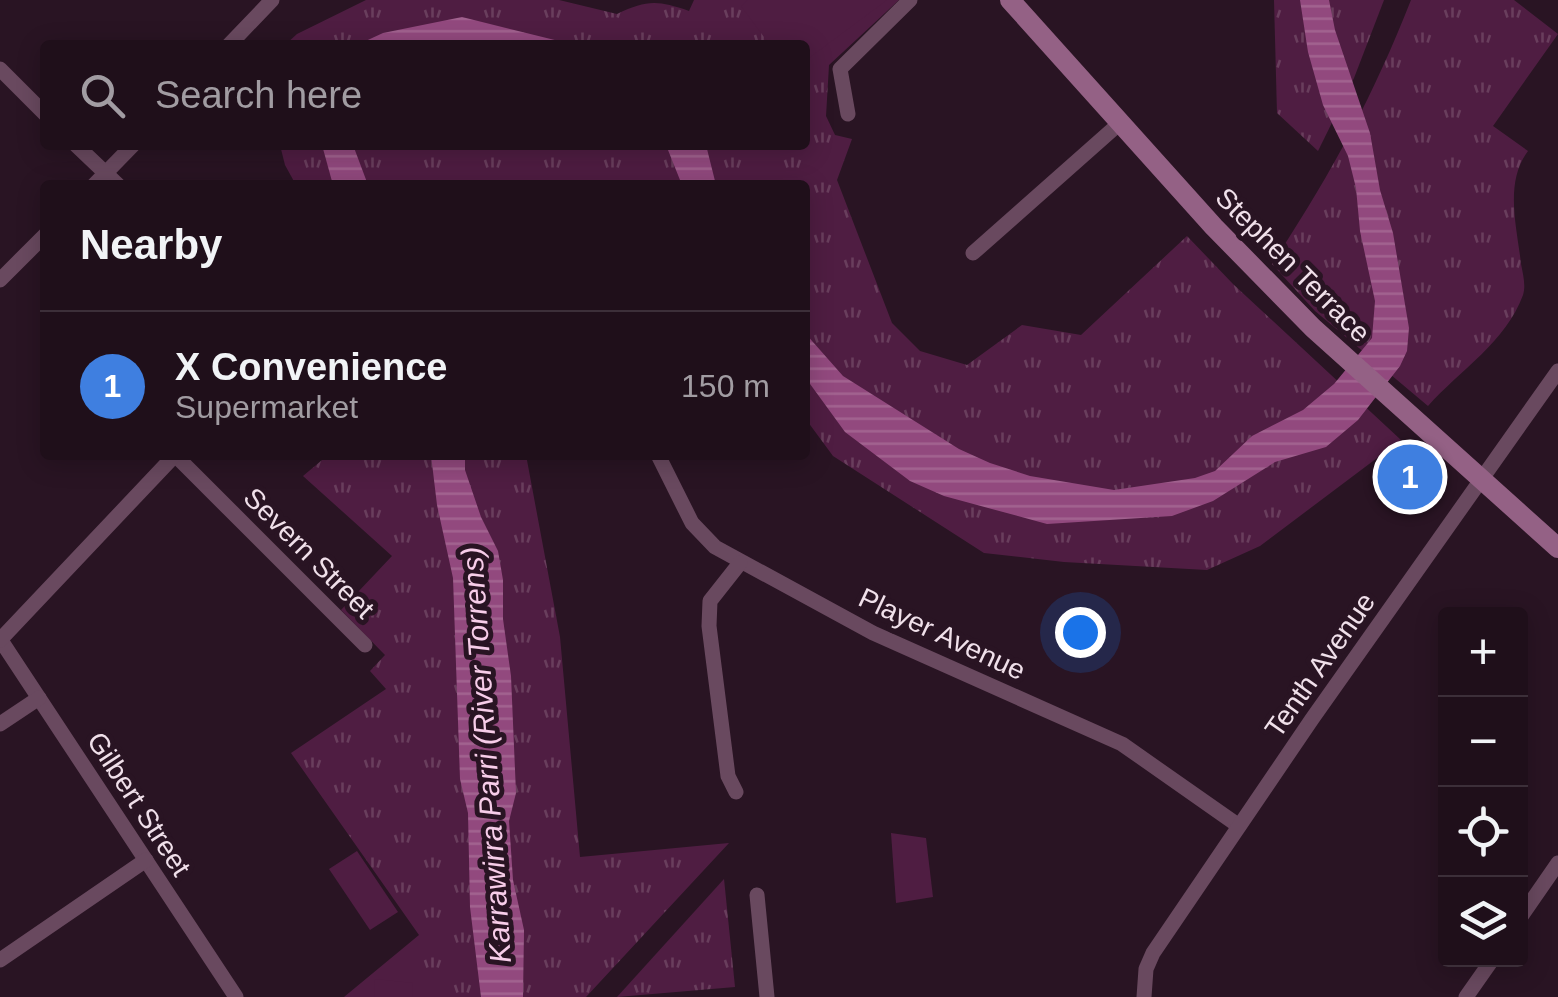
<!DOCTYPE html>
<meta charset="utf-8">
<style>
:root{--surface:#1f0f1a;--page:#271823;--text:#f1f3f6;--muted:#a19ca2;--line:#3c2f39;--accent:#db2777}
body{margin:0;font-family:Helvetica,sans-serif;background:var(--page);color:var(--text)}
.controls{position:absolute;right:30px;bottom:30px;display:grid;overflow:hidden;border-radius:10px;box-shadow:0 5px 25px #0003}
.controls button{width:90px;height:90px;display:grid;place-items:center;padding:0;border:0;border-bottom:2px solid var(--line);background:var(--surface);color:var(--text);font:50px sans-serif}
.you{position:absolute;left:1080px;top:632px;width:35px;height:35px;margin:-25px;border:8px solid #fff;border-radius:50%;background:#1a73e8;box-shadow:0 0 0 15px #1a73e833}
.badge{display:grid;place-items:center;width:65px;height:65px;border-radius:50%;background:var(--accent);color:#fff;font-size:32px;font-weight:700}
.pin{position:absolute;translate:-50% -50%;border:5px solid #fff;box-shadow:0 2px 10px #0006}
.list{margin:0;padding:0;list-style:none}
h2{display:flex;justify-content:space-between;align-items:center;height:130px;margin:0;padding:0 40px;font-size:42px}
h2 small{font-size:32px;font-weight:400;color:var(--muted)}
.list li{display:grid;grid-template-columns:65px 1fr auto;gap:30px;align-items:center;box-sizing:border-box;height:150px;padding:0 40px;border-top:2px solid var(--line)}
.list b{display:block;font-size:38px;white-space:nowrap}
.list p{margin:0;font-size:32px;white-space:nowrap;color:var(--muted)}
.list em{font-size:32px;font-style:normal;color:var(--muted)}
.icon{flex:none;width:55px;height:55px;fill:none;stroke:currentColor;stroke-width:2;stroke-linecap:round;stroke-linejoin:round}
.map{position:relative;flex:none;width:1558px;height:997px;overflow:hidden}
.search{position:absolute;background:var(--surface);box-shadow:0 5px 25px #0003;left:40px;top:40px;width:770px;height:110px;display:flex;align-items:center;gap:25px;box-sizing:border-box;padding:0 35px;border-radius:10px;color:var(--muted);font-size:38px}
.panel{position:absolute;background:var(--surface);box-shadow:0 5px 25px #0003;left:40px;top:180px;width:770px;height:280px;border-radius:10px}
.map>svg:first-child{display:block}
</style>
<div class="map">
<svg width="1558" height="997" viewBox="0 0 1558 997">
<defs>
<pattern id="park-tufts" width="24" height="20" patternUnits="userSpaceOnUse" patternTransform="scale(2.5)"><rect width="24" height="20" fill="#4f1d42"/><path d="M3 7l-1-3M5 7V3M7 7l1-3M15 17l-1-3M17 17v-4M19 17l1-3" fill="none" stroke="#693e5d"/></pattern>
<pattern id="water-rules" width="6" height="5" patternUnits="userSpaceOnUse" patternTransform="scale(2.5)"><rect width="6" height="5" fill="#92497e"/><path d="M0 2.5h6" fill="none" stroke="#a26390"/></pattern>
</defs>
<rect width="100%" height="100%" fill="#291423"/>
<g fill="url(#park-tufts)">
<path d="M366 0H559L617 14C647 0 657 0 689 11L694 0H899L829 65 826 116 835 135 852 139 837 180 892 323 920 351 967 365 1022 325 1081 335 1187 236 1233 284 1401 440 1260 546 1207 570 1064 562 984 553 833 456 805 418V185H296L285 165 280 145H805V45H285L297 34Z"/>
<path d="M1274 0H1384L1354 78 1318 151 1277 113Z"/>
<path d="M1411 0H1514L1558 34 1493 126 1528 151C1504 183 1517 227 1521 264 1523 274 1526 286 1523 295 1506 342 1460 370 1428 406L1315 311 1272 264C1331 174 1372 99 1411 0Z"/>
<path d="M328 455H526L560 637 580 857 729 843 586 997H344L419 935 291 753 386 689 370 671 385 655 341 610 392 556 303 476Z"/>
<path d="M724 879 735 987 617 997Z"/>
</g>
<g fill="#4f1d42">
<path d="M748 0H887L805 61V45H770L741 6Z"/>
<path d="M891 833 926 838 933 897 896 903Z"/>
<path d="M357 851 398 912 370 930 329 869Z"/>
<path d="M375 979 413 983 412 997H374Z"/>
</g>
<g fill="url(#water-rules)">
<path d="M1300 0H1329L1335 30 1370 133 1380 190 1393 233 1409 328 1407 351 1400 366 1358 420 1326 447 1275 462 1213 501 1172 516 1047 524 944 496 910 481 845 432 805 377V333L843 376 959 449 990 463 1030 476 1114 490 1195 478 1215 471 1252 436 1303 410 1334 384 1372 338 1375 301 1360 231 1356 188 1348 156 1323 105 1308 52Z"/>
<path d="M462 17 575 45H357L383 33Z"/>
<path d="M322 145H353L368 185H333Z"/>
<path d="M666 145H706L716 185H682Z"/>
<path d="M431 455H465V470L481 517 498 551 503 580V619L511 676 516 793 509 821 513 880 524 930 523 997H481L470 907 468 813 460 779 453 578 437 505Z"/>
</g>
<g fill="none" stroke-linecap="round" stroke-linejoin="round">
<g stroke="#69495f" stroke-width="15">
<path d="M229 45 272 0"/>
<path d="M0 69 45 114"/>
<path d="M848 114 840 69 910 0"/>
<path d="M76 145 118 185"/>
<path d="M94 185 133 145"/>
<path d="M973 253 1121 122"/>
<path d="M0 280 45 235"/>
<path d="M175 455 365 645"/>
<path d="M658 455 692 523 715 547 873 633 1122 744 1239 826"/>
<path d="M0 639 236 997"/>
<path d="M0 640 175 455"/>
<path d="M0 724 39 698"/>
<path d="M736 792 728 776 709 626 710 601 740 563"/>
<path d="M757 895 767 997"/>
<path d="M1520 918 1558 863"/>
<path d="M0 960 146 860"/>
<path d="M1144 997 1146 969 1153 953 1312 719 1558 371"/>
<path d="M1466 997 1492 960"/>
</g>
<path stroke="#946185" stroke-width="20" d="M1010 0 1214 227 1313 328 1558 548"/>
</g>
<g text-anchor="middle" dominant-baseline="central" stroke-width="10" stroke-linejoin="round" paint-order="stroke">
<g font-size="28" fill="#f0e0ea" stroke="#291423">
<text transform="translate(1293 265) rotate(45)">Stephen Terrace</text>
<text transform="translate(309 553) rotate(45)">Severn Street</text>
<text transform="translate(942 634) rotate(25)">Player Avenue</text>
<text transform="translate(1320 665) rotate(-55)">Tenth Avenue</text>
<text transform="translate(139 804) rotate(57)">Gilbert Street</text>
</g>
<g font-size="30" font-style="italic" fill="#f7cde9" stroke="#291423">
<text transform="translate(486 755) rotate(-94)">Karrawirra Parri (River Torrens)</text>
</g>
</g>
</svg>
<div class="controls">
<button>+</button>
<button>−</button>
<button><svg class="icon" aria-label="locate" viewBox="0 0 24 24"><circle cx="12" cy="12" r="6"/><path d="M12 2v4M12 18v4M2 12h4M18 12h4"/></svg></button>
<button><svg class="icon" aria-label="layers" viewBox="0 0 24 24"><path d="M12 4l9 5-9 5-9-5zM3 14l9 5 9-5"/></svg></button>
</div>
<div class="you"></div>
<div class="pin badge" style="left:1410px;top:477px;background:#3f7fe0">1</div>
<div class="search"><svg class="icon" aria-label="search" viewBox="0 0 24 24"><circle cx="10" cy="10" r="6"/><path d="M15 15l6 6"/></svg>Search here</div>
<section class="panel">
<h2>Nearby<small></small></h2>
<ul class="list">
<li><span class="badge" style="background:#3f7fe0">1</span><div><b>X Convenience</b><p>Supermarket</p></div><em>150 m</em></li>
</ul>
</section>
</div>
